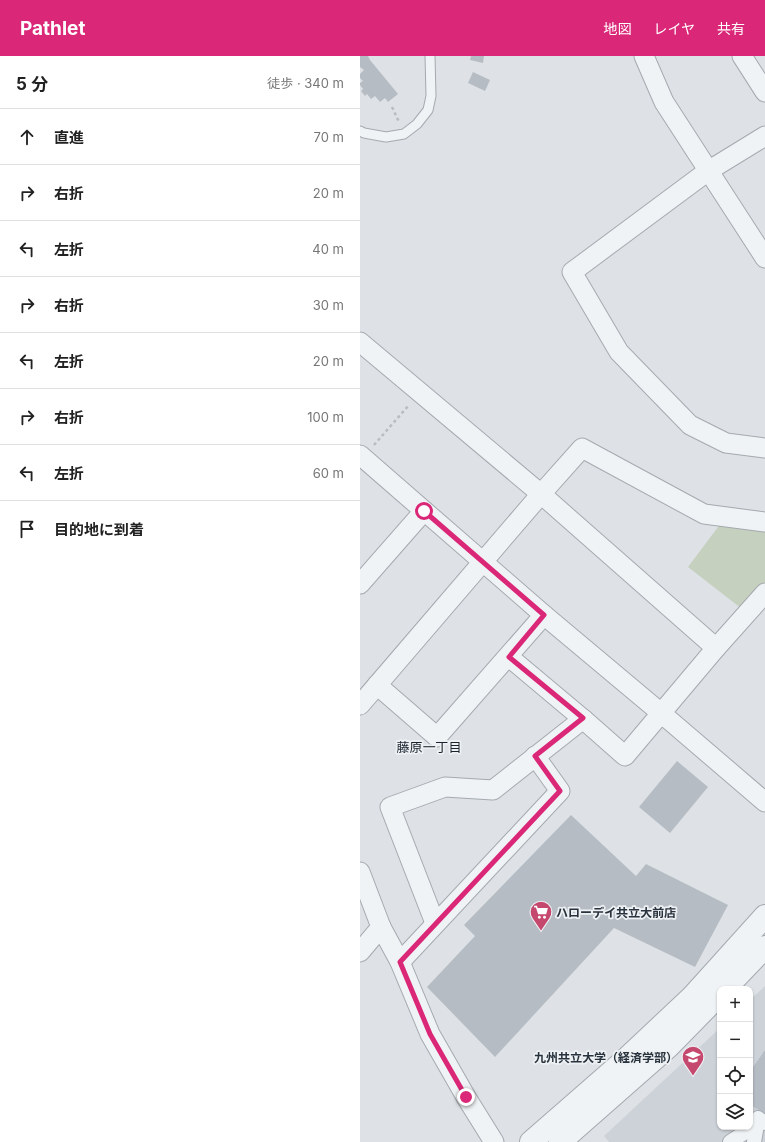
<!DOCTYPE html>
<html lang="ja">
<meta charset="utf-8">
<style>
:root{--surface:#fff;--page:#f2f2f2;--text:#222;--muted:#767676;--line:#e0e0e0;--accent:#db2777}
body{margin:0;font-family:Inter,"Noto Sans JP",sans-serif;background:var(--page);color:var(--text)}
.controls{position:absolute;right:12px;bottom:12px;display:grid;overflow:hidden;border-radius:8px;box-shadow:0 1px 3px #0004}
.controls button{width:36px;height:36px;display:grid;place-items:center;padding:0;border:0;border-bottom:1px solid var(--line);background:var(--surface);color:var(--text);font:20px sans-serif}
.stop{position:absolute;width:12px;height:12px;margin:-9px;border:3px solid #db2777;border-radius:50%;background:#fff}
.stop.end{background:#db2777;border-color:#fff;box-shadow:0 1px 4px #0008}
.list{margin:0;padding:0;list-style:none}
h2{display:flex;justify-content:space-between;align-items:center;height:52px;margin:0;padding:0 16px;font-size:17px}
h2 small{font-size:13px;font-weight:400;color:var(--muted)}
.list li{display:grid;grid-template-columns:26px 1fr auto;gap:12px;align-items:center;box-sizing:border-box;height:56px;padding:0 16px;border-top:1px solid var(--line)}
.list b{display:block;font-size:15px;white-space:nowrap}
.list em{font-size:13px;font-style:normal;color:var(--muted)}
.icon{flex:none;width:22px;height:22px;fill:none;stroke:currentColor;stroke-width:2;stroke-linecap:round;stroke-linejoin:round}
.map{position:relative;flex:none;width:405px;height:1086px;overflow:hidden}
header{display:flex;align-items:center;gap:24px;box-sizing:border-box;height:56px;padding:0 20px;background:var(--accent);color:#fff}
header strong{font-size:19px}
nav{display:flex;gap:22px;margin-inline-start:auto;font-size:14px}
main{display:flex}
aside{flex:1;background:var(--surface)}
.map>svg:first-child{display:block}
</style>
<header>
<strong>Pathlet</strong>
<nav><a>地図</a><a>レイヤ</a><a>共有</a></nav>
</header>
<main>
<aside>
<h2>5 分<small>徒歩 · 340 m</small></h2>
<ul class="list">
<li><svg class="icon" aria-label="ahead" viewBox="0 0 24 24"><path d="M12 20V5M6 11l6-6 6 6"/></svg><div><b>直進</b></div><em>70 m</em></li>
<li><svg class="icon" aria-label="right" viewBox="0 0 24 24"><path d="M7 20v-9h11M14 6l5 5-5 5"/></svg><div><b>右折</b></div><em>20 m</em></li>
<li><svg class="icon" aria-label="left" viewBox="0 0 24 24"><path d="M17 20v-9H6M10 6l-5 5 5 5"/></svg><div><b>左折</b></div><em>40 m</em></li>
<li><svg class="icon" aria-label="right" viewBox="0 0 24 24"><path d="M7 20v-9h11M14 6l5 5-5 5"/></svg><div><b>右折</b></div><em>30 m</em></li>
<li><svg class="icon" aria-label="left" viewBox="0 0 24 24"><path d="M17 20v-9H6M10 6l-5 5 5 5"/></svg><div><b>左折</b></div><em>20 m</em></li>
<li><svg class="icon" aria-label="right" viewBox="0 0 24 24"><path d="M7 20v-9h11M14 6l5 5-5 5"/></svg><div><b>右折</b></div><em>100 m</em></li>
<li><svg class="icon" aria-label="left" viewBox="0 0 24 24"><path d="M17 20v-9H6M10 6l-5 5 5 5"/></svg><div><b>左折</b></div><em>60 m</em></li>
<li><svg class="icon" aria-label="arrive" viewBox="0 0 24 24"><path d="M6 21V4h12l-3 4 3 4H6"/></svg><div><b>目的地に到着</b></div></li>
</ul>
</aside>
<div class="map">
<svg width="405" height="1086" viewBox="0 0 405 1086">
<rect width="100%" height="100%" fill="#dee2e6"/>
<path fill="#ccd2d8" d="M405 930V1086H249L244 1080 360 972V1071H390V944Z"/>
<path fill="#c6d0bf" d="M361 467 405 474V527L382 553 328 511Z"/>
<g fill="#b5bcc3">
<path d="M0 0H8L10 4 38 38 28 46 25 42 20 46 15 40 11 43 7 38 5 40 1 35 3 33 0 29V27L3 25 0 22V18L4 14 0 11Z"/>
<path d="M111 0H124L123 7 110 4Z"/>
<path d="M113 16 130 24 125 35 108 27Z"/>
<path d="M317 705 348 731 310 777 279 751Z"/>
<path d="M211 759 276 820 286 808 368 849 335 911 254 872 135 1001 67 931 115 880 104 869Z"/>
<path d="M405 994V1058L391 1049 390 1047 391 1014Z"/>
</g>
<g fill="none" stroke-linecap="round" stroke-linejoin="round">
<g stroke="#a4aab0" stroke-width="11">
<path id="service" d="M0 75 4 77 26 81 44 78 57 68 68 54 71 40 70 0"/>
</g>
<g stroke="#a4aab0" stroke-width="16">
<g id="pedestrian">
<path d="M370 1086 387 1075 398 1062 405 1067"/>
<path d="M394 1086 398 1063"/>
</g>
</g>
<g stroke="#a4aab0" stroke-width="21">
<g id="minor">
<path d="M284 0 304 46 405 202"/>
<path d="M382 0 405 36"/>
<path d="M405 80 348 115 212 216 259 296 330 369 366 387 405 392"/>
<path d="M0 286 181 438 356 592 265 700 223 663 149 601"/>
<path d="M0 399 184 559 301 657 405 746"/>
<path d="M0 528 64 455"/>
<path d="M356 592 405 537"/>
<path d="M17 629 77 681 184 559"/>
<path d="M0 649 181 438 222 392 344 458 405 466"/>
<path d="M0 816 21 871 0 896"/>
<path d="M75 867 30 751 85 731 133 734 223 663"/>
<path d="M21 871 40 906 70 978 106 1041 134 1086"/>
<path d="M40 906 200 735 175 700"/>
</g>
</g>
<g stroke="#a4aab0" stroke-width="24">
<g id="tertiary">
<path d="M365 933 405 891"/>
<path d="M171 1086 265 1004 332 941 405 860"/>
<path d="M200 1086 308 991 360 938"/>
</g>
</g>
<g stroke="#b8bdc1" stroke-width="2.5" stroke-dasharray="3 3" stroke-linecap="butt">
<path d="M32 51 39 66"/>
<path d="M14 389 49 349"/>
</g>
<use href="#service" stroke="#f0f3f5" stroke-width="9"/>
<use href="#pedestrian" stroke="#f0f3f5" stroke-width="14"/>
<use href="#minor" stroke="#f0f3f5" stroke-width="19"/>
<use href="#tertiary" stroke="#f0f3f5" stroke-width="22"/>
</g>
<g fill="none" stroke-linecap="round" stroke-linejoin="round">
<path stroke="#db2777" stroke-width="5" d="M64 455 184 559 149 601 223 662 175 700 200 735 40 906 70 978 106 1041"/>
</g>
<defs>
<g id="supermarket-pin" transform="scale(1.15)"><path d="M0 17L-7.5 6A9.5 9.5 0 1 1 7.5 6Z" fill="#c5496e" stroke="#edf1f4"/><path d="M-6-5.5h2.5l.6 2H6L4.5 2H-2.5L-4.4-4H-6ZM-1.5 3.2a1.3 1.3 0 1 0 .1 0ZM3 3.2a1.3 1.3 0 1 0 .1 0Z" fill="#fff"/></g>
<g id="university-pin" transform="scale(1.15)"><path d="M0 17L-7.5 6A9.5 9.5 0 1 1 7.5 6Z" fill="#c5496e" stroke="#edf1f4"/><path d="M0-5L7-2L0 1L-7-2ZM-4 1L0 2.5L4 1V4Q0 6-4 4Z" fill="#fff"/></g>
</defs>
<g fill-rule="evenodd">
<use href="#supermarket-pin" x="181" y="856"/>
<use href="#university-pin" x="333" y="1001"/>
</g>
<g text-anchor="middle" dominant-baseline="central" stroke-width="3.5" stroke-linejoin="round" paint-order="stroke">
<g font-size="12" font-weight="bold" fill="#28323c" stroke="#edf1f4" text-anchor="start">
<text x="196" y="856">ハローデイ共立大前店</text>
<text x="318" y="1001" text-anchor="end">九州共立大学（経済学部）</text>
</g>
<g font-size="13" fill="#1a232d" stroke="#edf1f4">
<text x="69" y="691">藤原一丁目</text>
</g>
</g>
</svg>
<div class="controls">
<button>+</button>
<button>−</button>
<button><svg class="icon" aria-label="locate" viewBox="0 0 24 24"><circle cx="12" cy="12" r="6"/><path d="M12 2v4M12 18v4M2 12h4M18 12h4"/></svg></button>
<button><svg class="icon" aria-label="layers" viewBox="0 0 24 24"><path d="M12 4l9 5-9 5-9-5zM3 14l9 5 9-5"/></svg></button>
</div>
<div class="stop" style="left:64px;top:455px"></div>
<div class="stop end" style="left:106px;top:1041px"></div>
</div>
</main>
